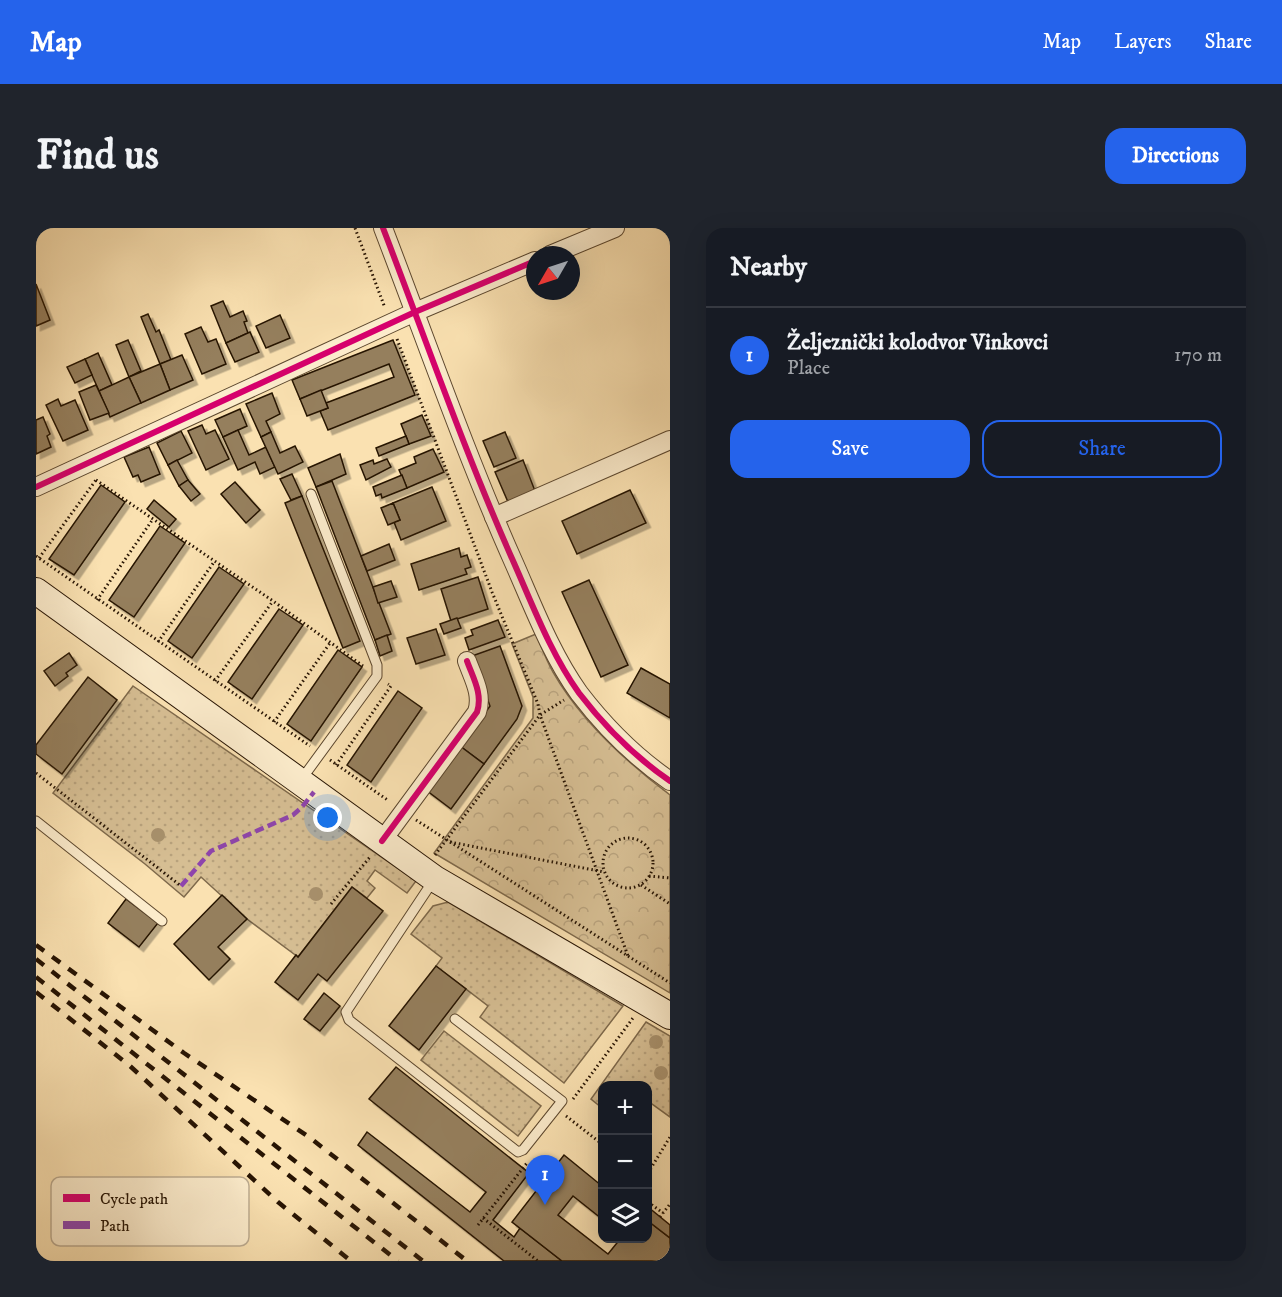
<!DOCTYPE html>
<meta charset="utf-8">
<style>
:root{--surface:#171b24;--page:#20242c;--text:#f1f3f6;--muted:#9ea1a6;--line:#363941;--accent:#2563eb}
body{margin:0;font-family:"IM FELL DW Pica",serif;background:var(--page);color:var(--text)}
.controls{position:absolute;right:18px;bottom:18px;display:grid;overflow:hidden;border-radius:12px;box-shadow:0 6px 24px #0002}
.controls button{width:54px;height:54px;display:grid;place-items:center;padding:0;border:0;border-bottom:2px solid var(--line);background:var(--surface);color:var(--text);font:30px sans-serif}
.compass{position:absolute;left:490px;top:18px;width:54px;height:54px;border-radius:50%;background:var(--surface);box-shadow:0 6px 24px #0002;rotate:231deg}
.you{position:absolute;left:292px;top:590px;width:21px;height:21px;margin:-15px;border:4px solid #fff;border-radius:50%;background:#1a73e8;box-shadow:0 0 0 9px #1a73e833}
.badge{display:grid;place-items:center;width:39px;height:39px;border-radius:50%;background:var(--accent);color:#fff;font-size:20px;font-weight:700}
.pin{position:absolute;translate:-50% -50px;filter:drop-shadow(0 2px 3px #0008)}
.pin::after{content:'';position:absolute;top:32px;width:21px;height:18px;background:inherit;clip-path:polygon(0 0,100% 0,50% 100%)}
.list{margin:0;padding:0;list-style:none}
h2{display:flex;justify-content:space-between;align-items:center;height:78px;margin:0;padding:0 24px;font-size:26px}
h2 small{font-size:20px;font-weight:400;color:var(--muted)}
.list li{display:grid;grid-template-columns:39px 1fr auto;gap:18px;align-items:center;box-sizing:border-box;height:96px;padding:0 24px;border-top:2px solid var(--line)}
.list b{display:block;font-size:22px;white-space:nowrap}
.list p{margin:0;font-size:20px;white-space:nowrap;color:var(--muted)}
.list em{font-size:20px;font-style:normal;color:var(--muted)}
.actions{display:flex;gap:12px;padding:18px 24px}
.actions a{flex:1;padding:14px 0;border:2px solid var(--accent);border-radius:18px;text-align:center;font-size:21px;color:var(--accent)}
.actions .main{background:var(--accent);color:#fff}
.icon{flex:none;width:33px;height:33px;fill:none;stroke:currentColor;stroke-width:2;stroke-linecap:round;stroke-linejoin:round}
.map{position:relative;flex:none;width:634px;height:1033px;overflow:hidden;border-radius:18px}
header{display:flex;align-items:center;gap:36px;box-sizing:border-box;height:84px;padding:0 30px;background:var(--accent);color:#fff}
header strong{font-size:28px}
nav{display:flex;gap:33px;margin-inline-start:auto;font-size:21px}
.intro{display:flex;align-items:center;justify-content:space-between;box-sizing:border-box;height:144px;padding:0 36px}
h1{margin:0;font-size:42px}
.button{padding:15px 27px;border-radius:18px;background:var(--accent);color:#fff;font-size:21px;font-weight:700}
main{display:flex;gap:36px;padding:0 36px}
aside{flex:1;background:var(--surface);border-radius:18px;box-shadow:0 6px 24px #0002}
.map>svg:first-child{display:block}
</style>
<header>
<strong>Map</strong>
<nav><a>Map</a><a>Layers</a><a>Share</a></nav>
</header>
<div class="intro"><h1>Find us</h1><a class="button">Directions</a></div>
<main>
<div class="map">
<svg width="634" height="1033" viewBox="0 0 634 1033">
<defs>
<pattern id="grass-dots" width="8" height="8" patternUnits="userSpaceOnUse" patternTransform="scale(1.5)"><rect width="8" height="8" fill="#d6be93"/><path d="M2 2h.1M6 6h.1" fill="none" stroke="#b8a27d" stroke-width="1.8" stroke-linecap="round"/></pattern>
<pattern id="park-crowns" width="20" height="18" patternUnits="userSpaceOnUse" patternTransform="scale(1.5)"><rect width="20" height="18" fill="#d6be93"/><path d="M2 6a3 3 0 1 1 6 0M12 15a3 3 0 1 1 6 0" fill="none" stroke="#b8a27d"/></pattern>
<filter id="shadow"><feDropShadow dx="4.5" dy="4.5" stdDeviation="0" flood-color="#0004"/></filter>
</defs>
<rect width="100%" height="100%" fill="#fae1b1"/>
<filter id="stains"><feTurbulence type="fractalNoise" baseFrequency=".00333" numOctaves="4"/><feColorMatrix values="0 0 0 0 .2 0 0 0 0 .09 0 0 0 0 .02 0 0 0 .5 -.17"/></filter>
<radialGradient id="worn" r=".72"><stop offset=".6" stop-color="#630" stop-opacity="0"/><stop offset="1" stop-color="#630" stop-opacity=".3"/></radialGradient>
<g fill="url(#grass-dots)" stroke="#7e694b" stroke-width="1.5">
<path d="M97 458 380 653 371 665 339 642 331 653 339 660 331 670 316 659 262 729 211 691 165 649 148 669 109 636 17 565Z"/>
<path d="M412 674 587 778 528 855 444 789 452 778 400 738 406 730 375 706 397 678Z"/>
<path d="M610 794 634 808V889L612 873V858H566V880L555 871Z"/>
<path d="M408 803 505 878 482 908 385 832Z"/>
</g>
<path fill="url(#park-crowns)" stroke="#7e694b" stroke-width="1.5" d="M500 406C505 418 510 432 517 444 545 493 589 533 634 567V765L398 625 497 490V469L476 416Z"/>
<g fill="#957f5d" stroke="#271403" stroke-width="1.5" filter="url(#shadow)">
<path d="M0 56 14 92 0 98Z"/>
<path d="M187 73 194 89 207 83 211 93 208 94 212 105 190 115 175 78Z"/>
<path d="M112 86 120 104 123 102 135 132 124 136 105 89Z"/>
<path d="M244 87 254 110 230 120 220 98Z"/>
<path d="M165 99 172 114 180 111 190 136 166 146 149 106Z"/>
<path d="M214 104 223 124 199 134 190 115Z"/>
<path d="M92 112 105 143 93 149 80 117Z"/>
<path d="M357 112 379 167 292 202 284 183 292 180 290 175 358 149 353 136 264 171 256 152Z"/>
<path d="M62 125 76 157 63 163 49 131Z"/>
<path d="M146 127 157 152 134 162 124 136Z"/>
<path d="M49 131 56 147 39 155 31 139Z"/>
<path d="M124 136 134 162 105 175 93 149Z"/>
<path d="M93 149 105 175 74 189 63 163Z"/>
<path d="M60 157 73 185 54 192 43 164Z"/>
<path d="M285 162 292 180 271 188 264 171Z"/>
<path d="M236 165 244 186 230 193 235 204 225 209 210 176Z"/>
<path d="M22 171 25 178 39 172 52 202 27 213 10 177Z"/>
<path d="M204 181 211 198 187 209 179 192Z"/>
<path d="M386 187 395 208 373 216 365 196Z"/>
<path d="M7 189 14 206 11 208 15 219 0 226V192Z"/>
<path d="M166 197 170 206 179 202 193 231 170 242 152 203Z"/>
<path d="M202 202 213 227 230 219 239 239 224 246 219 234 202 242 187 209Z"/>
<path d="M145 203 156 225 132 237 121 215Z"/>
<path d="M235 204 244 225 259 218 267 234 242 246 225 209Z"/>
<path d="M469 204 480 230 458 239 447 213Z"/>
<path d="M370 208 373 216 343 228 340 220Z"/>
<path d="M113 219 124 246 105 254 102 247 97 249 88 229Z"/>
<path d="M397 221 408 244 371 260 363 242 380 235 378 229Z"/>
<path d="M304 226 310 246 280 259 272 240Z"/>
<path d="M351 231 355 239 330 252 324 237 337 232 338 236Z"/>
<path d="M141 232 152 252 143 258 132 237Z"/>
<path d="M487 232 499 263 472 274 459 244Z"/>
<path d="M256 246 266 268 255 272 244 251Z"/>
<path d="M366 247 371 260 346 270 345 266 340 268 337 259Z"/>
<path d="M152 252 164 266 155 273 143 258Z"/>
<path d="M296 253 355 406 339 412 280 259Z"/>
<path d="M199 254 224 282 210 295 185 266Z"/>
<path d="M65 257 89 274 38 347 13 331Z"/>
<path d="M396 259 410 293 365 312 358 294 364 292 357 275Z"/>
<path d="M594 262 610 295 541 326 526 293Z"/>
<path d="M266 268 324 413 307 420 249 275Z"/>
<path d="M118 272 140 291 133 299 111 281Z"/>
<path d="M357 275 364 292 352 297 345 280Z"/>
<path d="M124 298 149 315 98 389 73 372Z"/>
<path d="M353 316 359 332 331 343 325 328Z"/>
<path d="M423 320 425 329 431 327 435 339 429 341 431 346 383 362 375 336Z"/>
<path d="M183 339 208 356 156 430 132 413Z"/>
<path d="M442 349 452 381 415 393 405 361Z"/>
<path d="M553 352 592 437 565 449 526 364Z"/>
<path d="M355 353 361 369 342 375 337 359Z"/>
<path d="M243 381 267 397 216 471 192 454Z"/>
<path d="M421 390 425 400 408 406 404 396Z"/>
<path d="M462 392 469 409 433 422 429 410 437 407 435 402Z"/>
<path d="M400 401 409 427 380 436 371 410Z"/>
<path d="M351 407 356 423 344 428 339 412Z"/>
<path d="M464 418 486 478 481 491 448 536 424 518 454 478 436 428Z"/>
<path d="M302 422 326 439 275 513 251 496Z"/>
<path d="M33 425 41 437 30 445 32 448 19 458 8 443Z"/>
<path d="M605 440 634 456V490L591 465Z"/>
<path d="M52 449 81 472 26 546 0 526V517Z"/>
<path d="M362 463 386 480 335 554 311 537Z"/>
<path d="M424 518 448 536 415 581 390 562Z"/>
<path d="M316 659 347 683 291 753 282 746 262 772 239 754 260 727 262 729Z"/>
<path d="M186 667 211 691 182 719 194 731 173 752 138 716Z"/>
<path d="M90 671 122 695 103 719 72 695Z"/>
<path d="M400 738 430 761 383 822 353 798Z"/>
<path d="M288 765 304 778 284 803 268 791Z"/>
<path d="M360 839 493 945 457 992 478 1009 484 1000 526 1033H468L322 917 331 904 434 984 450 964 333 871Z"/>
<path d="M528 927 566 958V991L537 968 522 987 572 1026 585 1010H612V993L634 1010V1033H526L476 994Z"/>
<path d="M612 979 634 997V1010L612 993Z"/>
</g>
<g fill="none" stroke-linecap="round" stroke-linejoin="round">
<g stroke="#5c472e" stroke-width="11">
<g id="service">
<path d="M265 552 341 448V437L275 266"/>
<path d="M0 593 126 693"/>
<path d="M397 653 310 784 313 792 482 924 487 922 526 873 419 791"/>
</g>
</g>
<g stroke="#5c472e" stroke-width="20">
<g id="minor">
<path d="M347 0C390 112 429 225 478 335 497 378 515 426 543 465 569 499 599 529 634 553"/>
<path d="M514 27 579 0"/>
<path d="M0 259 379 84 499 33"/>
<path d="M458 289 634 212"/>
<path d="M346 613 441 484C447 466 437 450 431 433"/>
</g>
</g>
<g stroke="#271403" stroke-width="28">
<path id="secondary" d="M0 363 399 651 634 788"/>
</g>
<g stroke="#271403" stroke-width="3" stroke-dasharray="1.5 3" stroke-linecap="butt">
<path d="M319 0 349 80"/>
<path d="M361 111 456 364 502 476 504 487 592 728"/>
<path d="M60 252 237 373 327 438"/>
<path d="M0 328 274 518"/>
<path d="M3 330 60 252"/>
<path d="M61 372 117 291"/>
<path d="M122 414 178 334"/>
<path d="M179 453 237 373"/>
<path d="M238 494 294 415"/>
<path d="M294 532 353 573"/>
<path d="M300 537 355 458 352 456"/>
<path d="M0 545 145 658"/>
<path d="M380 592 634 755"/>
<circle cx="592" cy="635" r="25"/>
<path d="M414 614 568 644"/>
<path d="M399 627 504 487 528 472"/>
<path d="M613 648 634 650"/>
<path d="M605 657 634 676"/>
<path d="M295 676 334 629"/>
<path d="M537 871 597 790"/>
<path d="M530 888 566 916"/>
<path d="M612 945 634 909"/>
<path d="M612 974 627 985"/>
<path d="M624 989 634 976"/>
<path d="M447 990 502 1033"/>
<path d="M442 997 491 935"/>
</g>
<use href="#service" stroke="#fceccc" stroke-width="9"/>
<use href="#minor" stroke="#fceccc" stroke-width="18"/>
<use href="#secondary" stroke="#fceccc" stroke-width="26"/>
<g stroke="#271403" stroke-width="4.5" stroke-dasharray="10 10" stroke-linecap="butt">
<path d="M0 717 148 825 273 909 431 1033"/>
<path d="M0 731 387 1033"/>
<path d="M0 749 362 1033"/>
<path d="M0 764 94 838 242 974 315 1033"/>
</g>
<path stroke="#8e44ad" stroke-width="4.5" stroke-dasharray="9 4.5" stroke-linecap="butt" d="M145 658 175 623 257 587 266 579 278 564"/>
<g stroke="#fceccc" stroke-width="10">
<g id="cycleway">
<path d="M347 0C390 112 429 225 478 335 497 378 515 426 543 465 569 499 599 529 634 553"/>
<path d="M0 259 379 84 499 33"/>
<path d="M346 613 441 484C447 466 437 450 431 433"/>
</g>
</g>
<use href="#cycleway" stroke="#d6006c" stroke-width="6"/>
</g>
<g fill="#a8916d">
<circle cx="122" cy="607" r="7"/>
<circle cx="280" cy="666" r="7"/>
<circle cx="620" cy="814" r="7"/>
<circle cx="625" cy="845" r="7"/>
</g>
<rect x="15" y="949" width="198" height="69" rx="9" fill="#fceccc" stroke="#bcab90" stroke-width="1.5"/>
<rect x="27" y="966" width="27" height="8" fill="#d6006c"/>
<rect x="27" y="993" width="27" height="8" fill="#8e44ad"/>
<g font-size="16" fill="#271403">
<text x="64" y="976">Cycle path</text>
<text x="64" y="1003">Path</text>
</g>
<rect width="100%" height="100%" filter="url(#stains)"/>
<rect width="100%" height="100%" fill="url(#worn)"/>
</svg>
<div class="controls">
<button>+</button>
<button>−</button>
<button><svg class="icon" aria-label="layers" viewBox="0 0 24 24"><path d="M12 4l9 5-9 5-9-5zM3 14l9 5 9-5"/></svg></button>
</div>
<svg class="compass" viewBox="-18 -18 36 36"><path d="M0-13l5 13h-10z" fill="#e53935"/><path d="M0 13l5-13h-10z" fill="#9ea1a6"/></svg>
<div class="you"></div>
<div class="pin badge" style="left:509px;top:977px">1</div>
</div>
<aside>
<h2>Nearby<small></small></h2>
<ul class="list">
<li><span class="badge">1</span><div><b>Željeznički kolodvor Vinkovci</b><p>Place</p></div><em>170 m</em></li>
</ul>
<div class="actions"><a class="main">Save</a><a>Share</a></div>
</aside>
</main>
